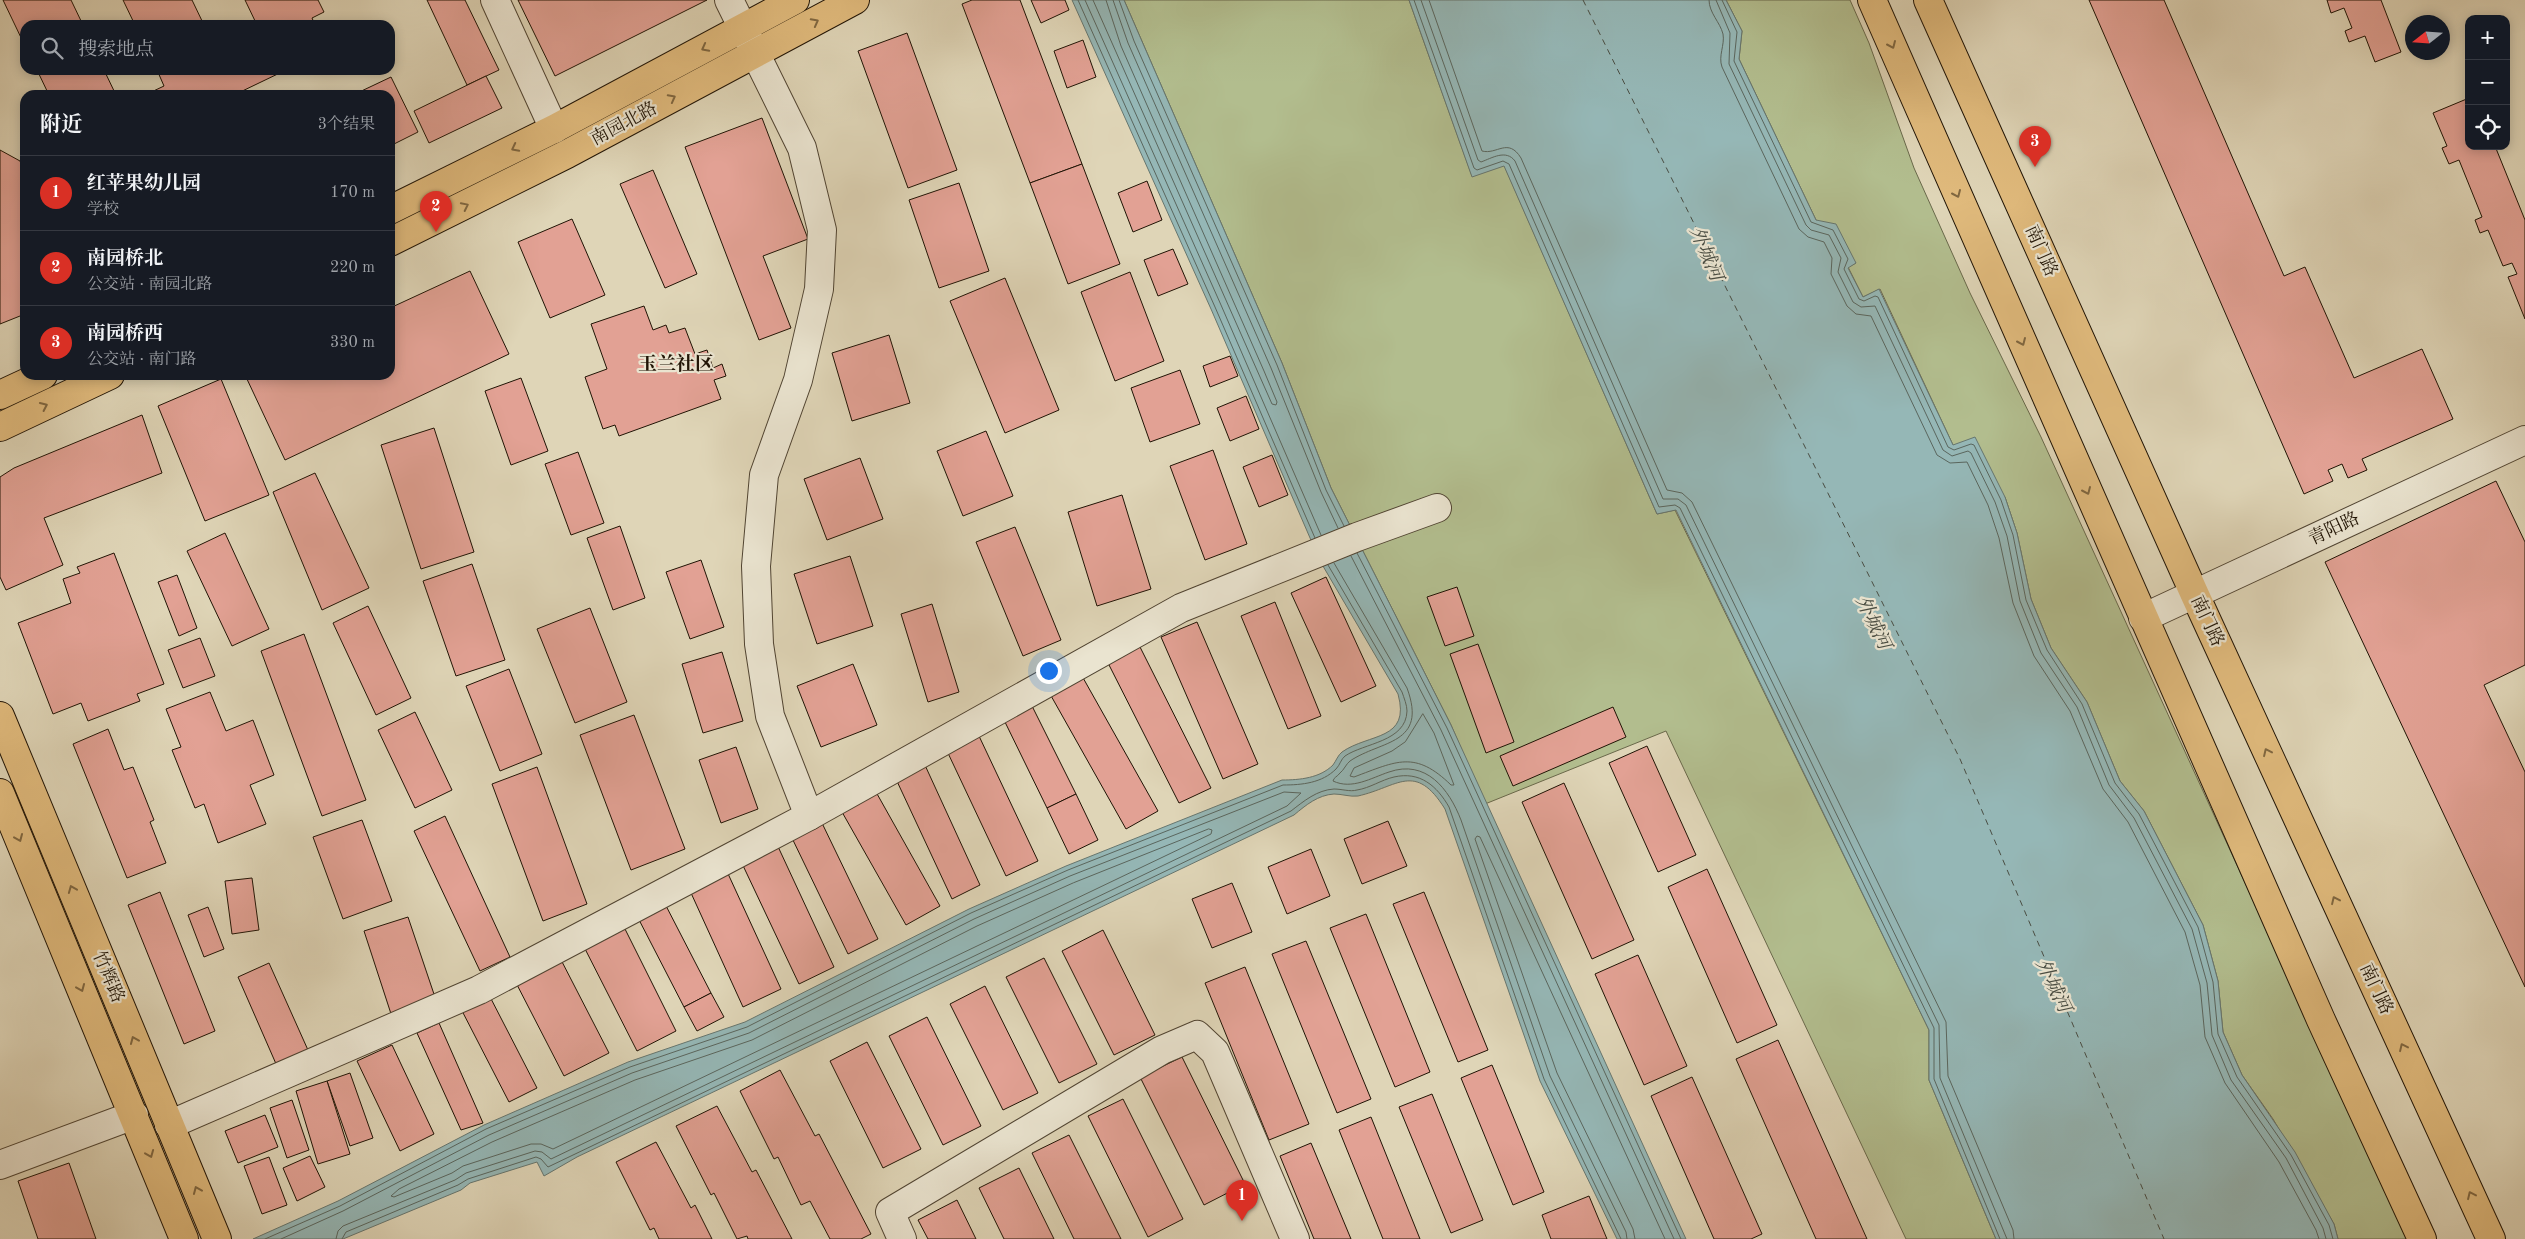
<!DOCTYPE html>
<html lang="zh">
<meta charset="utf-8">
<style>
:root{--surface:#171b24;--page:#242831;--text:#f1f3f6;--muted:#9ea1a6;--line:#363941;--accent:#d93025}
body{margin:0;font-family:"Old Standard TT","Noto Serif SC",serif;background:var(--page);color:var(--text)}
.controls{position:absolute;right:15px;top:15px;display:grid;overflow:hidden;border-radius:10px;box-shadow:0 2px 12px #0003}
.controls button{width:45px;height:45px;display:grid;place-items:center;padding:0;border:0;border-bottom:1px solid var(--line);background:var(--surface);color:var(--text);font:25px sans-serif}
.compass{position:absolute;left:2405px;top:15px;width:45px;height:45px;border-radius:50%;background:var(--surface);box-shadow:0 2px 12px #0003;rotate:253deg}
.you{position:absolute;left:1048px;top:670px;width:18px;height:18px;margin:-12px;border:4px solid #fff;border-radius:50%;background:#1a73e8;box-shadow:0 0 0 8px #1a73e833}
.badge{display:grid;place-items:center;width:32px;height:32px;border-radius:50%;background:var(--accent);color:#fff;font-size:16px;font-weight:700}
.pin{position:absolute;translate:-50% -41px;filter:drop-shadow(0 1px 2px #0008)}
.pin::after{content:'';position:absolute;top:26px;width:18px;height:15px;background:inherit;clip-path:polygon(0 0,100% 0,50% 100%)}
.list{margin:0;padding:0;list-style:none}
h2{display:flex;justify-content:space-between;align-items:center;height:65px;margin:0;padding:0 20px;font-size:21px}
h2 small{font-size:16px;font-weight:400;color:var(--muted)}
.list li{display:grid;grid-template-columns:32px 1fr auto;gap:15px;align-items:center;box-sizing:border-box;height:75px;padding:0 20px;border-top:1px solid var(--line)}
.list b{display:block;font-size:19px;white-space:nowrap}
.list p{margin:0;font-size:16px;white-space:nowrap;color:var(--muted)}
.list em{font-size:16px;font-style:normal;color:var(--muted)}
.icon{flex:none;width:28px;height:28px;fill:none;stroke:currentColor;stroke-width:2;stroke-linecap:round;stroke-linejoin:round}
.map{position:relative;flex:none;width:2525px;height:1239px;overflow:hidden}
.search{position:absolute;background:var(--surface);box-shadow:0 2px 12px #0003;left:20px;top:20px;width:375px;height:55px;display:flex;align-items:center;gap:12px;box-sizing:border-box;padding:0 18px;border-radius:15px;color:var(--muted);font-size:19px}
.panel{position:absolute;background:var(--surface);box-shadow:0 2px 12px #0003;left:20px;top:90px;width:375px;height:290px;border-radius:15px}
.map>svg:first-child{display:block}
</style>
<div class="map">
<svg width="2525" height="1239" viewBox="0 0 2525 1239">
<rect width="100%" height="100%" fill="#dfd5b7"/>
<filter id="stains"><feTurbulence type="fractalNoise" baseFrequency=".004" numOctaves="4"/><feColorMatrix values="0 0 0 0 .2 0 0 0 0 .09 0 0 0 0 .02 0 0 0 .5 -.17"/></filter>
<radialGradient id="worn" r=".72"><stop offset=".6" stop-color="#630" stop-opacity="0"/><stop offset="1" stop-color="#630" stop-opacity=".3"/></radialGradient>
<g fill="#b2bd8e" stroke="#69684a">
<path d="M1124 0H1409L1472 176 1504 165 1657 514 1675 510 1929 1030V1080L1996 1239H1906L1666 731 1485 804 1451 725 1331 488 1282 363Z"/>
<path d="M1726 0H1850L1869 43 1914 168 1970 293 2041 437 2408 1239H2338L2334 1224 2273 1119 2242 1075 2223 1032 2218 981 2203 925 2144 811 2120 781 2087 702 2051 648 2031 599 2017 533 2005 497 1953 445 1880 289 1863 297 1848 267 1856 263 1816 220 1739 59 1742 31Z"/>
</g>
<g fill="#95b7b6" stroke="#66766f">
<path d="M1072 0H1124L1282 363 1331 488 1451 725 1686 1239H1617L1540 1081 1445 809C1415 761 1398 787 1358 796 1350 797 1342 794 1334 794 1318 795 1306 805 1294 815L577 1157 544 1176 537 1162 470 1183 461 1190 343 1239H253L338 1201 484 1125 628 1062 745 1022 969 909 1066 866 1282 780C1300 780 1320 778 1333 765 1336 761 1338 755 1342 752 1369 733 1411 741 1398 694L1320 561 1211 309Z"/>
<path d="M1409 0H1726L1742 31 1739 59 1816 220 1836 224 1856 263 1848 268 1863 297 1879 289 1953 445 1975 437 2005 497 2017 533 2031 599 2051 648 2087 702 2120 781 2144 811 2203 925 2218 981 2223 1032 2242 1075 2295 1152 2334 1224 2338 1239H1996L1929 1080V1030L1676 510 1657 514 1504 166 1472 177Z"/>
</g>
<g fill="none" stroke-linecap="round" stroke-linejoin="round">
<g stroke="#5a665e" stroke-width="1">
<path d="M1078 0 1215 307 1315 538"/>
<path d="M1085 0 1221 305 1321 535"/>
<path d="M1093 0 1272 404 1276 405 1277 402 1264 371 1121 46 1106 0"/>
<path d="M1113 0 1128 43 1271 368 1321 492 1338 528"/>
<path d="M1119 0 1134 41 1277 365 1326 490 1344 526"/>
<path d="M1414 0 1474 168 1477 170 1503 161 1509 164 1659 507 1675 505 1680 508 1934 1028V1079L2000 1239"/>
<path d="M1421 0 1478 160 1481 162C1492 158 1506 149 1515 161L1663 499H1678L1686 505 1939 1025 1940 1078 2007 1239"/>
<path d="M1429 0 1482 151C1497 155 1508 137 1521 158L1667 490 1682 493 1692 502 1946 1022 1948 1076 2013 1230 2014 1239"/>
<path d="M1709 0C1709 13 1720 22 1723 34 1725 45 1718 56 1722 67L1799 229 1808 237 1824 242 1832 258 1831 274 1847 306 1856 314 1871 316 1937 455 1950 463 1967 462 1988 505 1999 538 2013 603 2034 656 2070 711 2103 789 2128 822 2185 932 2200 985 2205 1037 2225 1083 2279 1162 2316 1230 2319 1239"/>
<path d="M1716 0 1730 33 1729 64 1806 225 1811 230 1829 235 1841 258 1838 272 1853 302 1861 307 1875 306 1943 450 1952 456 1968 451 1971 453 1995 502 2007 536 2020 601 2041 653 2077 707 2109 785 2134 818 2192 929 2207 983 2212 1035 2231 1080 2286 1158 2323 1228 2326 1239"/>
<path d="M1722 0 1737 32 1734 61 1811 222 1833 230 1848 259 1844 269 1859 299 1864 301 1875 296 1878 297 1948 447 1954 450 1971 444 1974 445 2001 500 2013 535 2026 600 2047 650 2082 704 2115 783 2139 814 2198 927 2213 982 2218 1034 2237 1077 2291 1155 2329 1225 2333 1239"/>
<path d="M1357 553 1447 728 1681 1239"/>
<path d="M1351 556 1441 730 1674 1239"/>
<path d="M1334 563 1407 688C1428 745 1381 740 1350 761 1346 764 1344 770 1340 773 1337 777 1334 777 1333 781 1352 790 1371 778 1389 772 1426 759 1449 789 1461 820L1550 1076 1626 1232 1627 1239"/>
<path d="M1423 714 1434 733 1454 785H1451C1415 750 1397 761 1354 777L1350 776 1354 768 1392 751 1405 742Z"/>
<path d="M1209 829 1212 830 1211 834 553 1149 541 1144H531L463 1166 452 1173 394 1197 391 1196 399 1189 492 1142 635 1080 752 1040 977 926 1073 883Z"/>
<path d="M265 1239 340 1206 486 1129 630 1067 747 1027 971 913 1068 870 1283 785C1302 785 1322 783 1336 769 1340 765 1341 759 1345 756 1364 743 1406 742 1407 711 1407 705 1404 698 1402 692L1328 565"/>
<path d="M281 1239 343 1211 489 1135 632 1073 749 1033 974 919 1070 876 1284 792 1301 793 1287 806 551 1159 542 1152 535 1151 466 1173 455 1180 343 1226 338 1231 336 1239"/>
<path d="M342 1239 346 1232 458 1185 468 1179 536 1157 541 1159 548 1167 1291 811C1304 801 1317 790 1334 789 1342 789 1350 792 1357 790 1370 788 1381 780 1394 777 1420 771 1437 786 1449 807L1544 1079 1621 1239"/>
<path d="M1635 1239 1633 1229 1557 1073 1475 839 1477 836 1480 837 1665 1239"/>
</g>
<path stroke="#494d43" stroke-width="1" stroke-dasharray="6 5" stroke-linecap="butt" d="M1583 0 1960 759 2164 1239"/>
</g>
<g fill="#e2a194" stroke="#201405">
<path d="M3 0H71L83 25H25V46Z"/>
<path d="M123 0H192L204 25H135Z"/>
<path d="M245 0H318L324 12 312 18 315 25H257Z"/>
<path d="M427 0H465L499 70 467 85Z"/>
<path d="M518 0H707L555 76Z"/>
<path d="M972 0H1020L1082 164 1030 183 962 4Z"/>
<path d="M1031 0H1065L1069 10 1041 23Z"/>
<path d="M2089 0H2164L2284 276 2305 267 2354 378 2422 349 2453 419 2362 459 2367 470 2348 478 2342 464 2328 470 2333 481 2304 494Z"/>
<path d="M2327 0H2381L2401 52 2375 62 2365 36 2349 42 2345 31 2352 28 2344 8 2331 13Z"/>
<path d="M907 33 957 170 908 188 858 51Z"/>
<path d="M1083 40 1096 77 1067 88 1054 51Z"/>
<path d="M37 70H104L116 95H49Z"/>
<path d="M157 70H286L234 95H145L164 86Z"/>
<path d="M486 76 502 108 429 143 414 111Z"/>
<path d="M391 77 418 132 390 146V95H353Z"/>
<path d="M2469 98V146H2495L2525 220V319L2508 277 2517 274 2512 263 2503 266 2488 230 2480 233 2475 220 2482 217 2459 160 2449 164 2442 148 2447 146 2433 113Z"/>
<path d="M762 118 808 239 763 256 791 328 759 340 685 147Z"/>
<path d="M0 150 20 161 25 171V314L0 324Z"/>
<path d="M1082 164 1120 264 1068 284 1030 183Z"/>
<path d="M653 170 697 274 665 288 620 184Z"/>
<path d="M1147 181 1162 220 1133 232 1118 193Z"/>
<path d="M959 183 989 271 939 288 909 200Z"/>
<path d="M572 219 605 295 550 318 518 242Z"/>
<path d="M1173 249 1188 284 1158 296 1144 260Z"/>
<path d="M470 271 509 354 285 460 246 377 251 375H390V308Z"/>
<path d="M1130 272 1164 361 1115 381 1081 292Z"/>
<path d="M1005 278 1059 410 1005 433 950 301Z"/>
<path d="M644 306 653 330 666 325 669 333 685 328 695 354 707 350 713 368 722 364 726 376 714 380 721 399 619 436 615 425 603 429 585 377 607 369 591 324Z"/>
<path d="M889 335 910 403 852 421 832 353Z"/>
<path d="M1230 356 1238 376 1210 387 1203 366Z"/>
<path d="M1180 370 1200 424 1150 442 1131 388Z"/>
<path d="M521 378 548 451 511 465 485 391Z"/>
<path d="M221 379 269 495 205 521 158 406Z"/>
<path d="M1246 396 1259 429 1230 441 1217 408Z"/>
<path d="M142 415 162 473 44 518 63 565 6 590 0 577V477L14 468Z"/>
<path d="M434 428 474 552 421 569 381 445Z"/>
<path d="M986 431 1013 496 963 516 937 451Z"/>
<path d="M1213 450 1247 544 1205 560 1170 466Z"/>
<path d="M578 452 604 523 571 535 545 464Z"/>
<path d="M1272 455 1288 495 1259 507 1243 467Z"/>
<path d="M860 458 883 519 827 540 804 479Z"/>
<path d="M315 473 369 588 322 610 273 492Z"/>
<path d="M2496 481 2525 542V665L2484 685 2525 772V987L2325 562Z"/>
<path d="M1122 495 1151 589 1097 606 1068 512Z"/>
<path d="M620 526 645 598 613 610 587 538Z"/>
<path d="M1015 527 1061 640 1023 656 976 542Z"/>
<path d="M225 533 269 629 232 646 187 551Z"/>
<path d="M114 553 164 684 137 694 140 701 88 721 81 703 53 714 18 623 71 603 63 579 80 573 77 567Z"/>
<path d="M850 556 873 626 817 644 794 574Z"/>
<path d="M701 560 724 627 690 639 666 572Z"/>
<path d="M472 564 505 660 456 676 423 581Z"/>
<path d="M177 575 197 628 179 636 158 582Z"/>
<path d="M1326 577 1376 686 1341 702 1291 593Z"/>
<path d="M1457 587 1474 636 1445 646 1427 597Z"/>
<path d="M1275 602 1321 716 1288 729 1241 616Z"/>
<path d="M932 604 959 692 928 702 901 614Z"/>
<path d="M368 606 411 698 376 715 333 623Z"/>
<path d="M590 608 627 702 575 723 537 629Z"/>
<path d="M1197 622 1258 764 1223 779 1161 637Z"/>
<path d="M304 634 366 800 322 816 261 651Z"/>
<path d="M200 638 215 676 183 688 168 650Z"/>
<path d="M1478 644 1514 742 1486 753 1450 654Z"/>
<path d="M1139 645 1211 788 1179 803 1107 661Z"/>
<path d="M722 652 743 721 703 733 682 664Z"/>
<path d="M853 664 877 725 821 747 797 686Z"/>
<path d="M509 669 542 754 500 771 466 686Z"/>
<path d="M1082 676 1158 811 1126 829 1050 694Z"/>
<path d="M210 692 226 731 253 720 274 775 250 785 266 824 218 843 204 804 195 808 172 750 181 747 166 709Z"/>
<path d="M1032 706 1076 794 1047 808 1004 720Z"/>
<path d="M1613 707 1626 737 1513 786 1500 756Z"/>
<path d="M415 712 452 790 415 808 378 730Z"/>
<path d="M634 715 685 849 631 870 580 735Z"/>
<path d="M108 729 124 770 133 767 154 820 150 822 166 863 127 878 73 744Z"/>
<path d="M979 736 1038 861 1006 876 947 751Z"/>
<path d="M1647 746 1696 855 1658 872 1609 763Z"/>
<path d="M736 747 758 809 721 823 699 760Z"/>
<path d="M924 763 980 885 952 899 895 777Z"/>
<path d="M537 767 587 904 543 921 492 784Z"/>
<path d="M1564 783 1634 940 1592 959 1522 802Z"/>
<path d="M876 792 940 906 906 925 842 812Z"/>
<path d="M1076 794 1098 840 1069 854 1047 808Z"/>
<path d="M445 816 510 957 480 971 414 831Z"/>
<path d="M362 820 392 901 343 919 313 837Z"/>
<path d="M821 821 878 939 848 954 791 836Z"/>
<path d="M1388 821 1407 866 1362 884 1344 839Z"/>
<path d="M774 838 834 967 799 984 738 855Z"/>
<path d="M1311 849 1330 896 1287 914 1268 867Z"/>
<path d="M724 865 781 989 743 1007 686 882Z"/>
<path d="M1707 869 1777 1025 1737 1043 1668 887Z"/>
<path d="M252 878 259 930 232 934 225 881Z"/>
<path d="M1232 883 1252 932 1212 948 1192 899Z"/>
<path d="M160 892 215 1031 184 1044 128 905Z"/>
<path d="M1424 892 1488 1050 1458 1062 1393 904Z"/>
<path d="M663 900 711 993 684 1007 636 914Z"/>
<path d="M208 907 224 949 204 957 188 915Z"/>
<path d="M1366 914 1430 1072 1395 1087 1330 928Z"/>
<path d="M408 917 439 1009 394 1023 364 931Z"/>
<path d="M621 921 676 1031 637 1051 581 941Z"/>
<path d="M1103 930 1155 1035 1114 1055 1062 951Z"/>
<path d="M1306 941 1371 1099 1337 1113 1272 954Z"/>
<path d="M558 954 609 1053 564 1076 513 977Z"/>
<path d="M1638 955 1687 1066 1644 1085 1595 974Z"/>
<path d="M1044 958 1097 1064 1059 1083 1006 977Z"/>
<path d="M269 963 312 1059 280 1073 238 977Z"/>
<path d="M1245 967 1309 1124 1269 1140 1205 983Z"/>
<path d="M985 986 1038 1093 1003 1110 950 1004Z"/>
<path d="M487 991 537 1088 509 1102 459 1005Z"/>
<path d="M711 993 724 1017 697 1031 684 1007Z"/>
<path d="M927 1017 981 1126 943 1145 889 1036Z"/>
<path d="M439 1023 483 1123 461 1130 417 1033Z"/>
<path d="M1778 1040 1867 1239H1816L1736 1059Z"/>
<path d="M867 1042 921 1149 883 1168 830 1061Z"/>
<path d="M392 1045 434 1134 400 1151 357 1061Z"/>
<path d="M1182 1057 1245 1184 1204 1205 1140 1077Z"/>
<path d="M1492 1065 1544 1192 1513 1205 1461 1078Z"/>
<path d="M780 1070 815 1136 819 1134 871 1234 861 1239H830L810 1201 801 1205 778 1157 774 1159 740 1091Z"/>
<path d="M350 1073 373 1138 350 1146 327 1081Z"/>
<path d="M1692 1077 1762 1234 1751 1239H1714L1651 1096Z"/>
<path d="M327 1081 350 1154 318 1164 296 1091Z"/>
<path d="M1432 1094 1483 1220 1451 1233 1399 1107Z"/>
<path d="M1123 1099 1183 1219 1148 1237 1088 1116Z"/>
<path d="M292 1100 309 1150 287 1158 270 1108Z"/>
<path d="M717 1106 752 1172 756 1170 792 1239H748L747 1236 737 1239 714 1193 711 1195 676 1126Z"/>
<path d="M265 1115 278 1147 238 1163 225 1131Z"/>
<path d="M1371 1117 1420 1239H1383L1339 1130Z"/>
<path d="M1069 1135 1121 1239H1074L1032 1153Z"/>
<path d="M656 1142 691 1208 695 1205 712 1239H659L654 1228 650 1230 616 1162Z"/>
<path d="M1311 1143 1351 1239H1314L1280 1156Z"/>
<path d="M310 1156 325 1187 297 1201 283 1168Z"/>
<path d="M269 1157 287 1205 262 1214 244 1166Z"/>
<path d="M69 1163 96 1239H38L18 1181Z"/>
<path d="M1019 1168 1054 1239H1004L979 1188Z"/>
<path d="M1589 1196 1607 1239H1551L1542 1215Z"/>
<path d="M957 1200 976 1239H928L918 1220Z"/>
</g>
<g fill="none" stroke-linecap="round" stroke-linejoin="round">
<g stroke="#504432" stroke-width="30">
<g id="minor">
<path d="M495 0 554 129"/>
<path d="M2143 618 2525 440"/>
<path d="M809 816 1181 608 1357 537 1437 508"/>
<path d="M169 1125 479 990 809 816 770 716 759 644 756 566 764 475 798 380 819 289 822 230 802 148 729 0"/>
<path d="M0 1165 134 1115"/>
<path d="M902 1239 890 1212 1162 1050 1197 1035 1215 1052 1295 1239"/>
</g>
</g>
<g stroke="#201405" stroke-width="30">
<g id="major">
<path d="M1872 0 2321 1020 2422 1239"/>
<path d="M1928 0 2195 595 2491 1239"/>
<path d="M390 210 554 129 795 0"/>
<path d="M390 242 567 154 855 0"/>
<path d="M0 395 43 375"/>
<path d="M0 427 110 375"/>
<path d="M0 716 217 1239"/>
<path d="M0 793 184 1239"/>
</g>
</g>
<use href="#minor" stroke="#eae4d0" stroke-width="28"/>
<use href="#major" stroke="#e0ba7c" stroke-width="28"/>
</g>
<defs><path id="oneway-chevron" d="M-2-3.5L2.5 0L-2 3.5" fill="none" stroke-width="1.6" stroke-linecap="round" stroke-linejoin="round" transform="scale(1.25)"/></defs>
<g stroke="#806740">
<use href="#oneway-chevron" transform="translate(815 22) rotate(-28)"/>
<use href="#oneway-chevron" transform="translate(1892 45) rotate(66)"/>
<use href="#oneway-chevron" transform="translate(705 48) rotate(152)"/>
<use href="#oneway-chevron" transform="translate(672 98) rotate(-28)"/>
<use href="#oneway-chevron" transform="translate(515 148) rotate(153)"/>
<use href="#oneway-chevron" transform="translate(1957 194) rotate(66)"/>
<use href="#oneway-chevron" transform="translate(465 206) rotate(-26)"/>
<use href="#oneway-chevron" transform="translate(2022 342) rotate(66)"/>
<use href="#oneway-chevron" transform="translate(44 406) rotate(-25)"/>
<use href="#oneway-chevron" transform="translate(2087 491) rotate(66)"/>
<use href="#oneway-chevron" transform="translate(2267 752) rotate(-115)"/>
<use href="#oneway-chevron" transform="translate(19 838) rotate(67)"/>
<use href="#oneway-chevron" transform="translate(72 889) rotate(-112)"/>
<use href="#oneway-chevron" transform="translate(2335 900) rotate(-115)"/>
<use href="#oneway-chevron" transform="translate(81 988) rotate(67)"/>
<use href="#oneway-chevron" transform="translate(134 1040) rotate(-113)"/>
<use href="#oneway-chevron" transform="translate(2403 1047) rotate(-115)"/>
<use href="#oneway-chevron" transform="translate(150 1154) rotate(68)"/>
<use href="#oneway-chevron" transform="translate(197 1190) rotate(-113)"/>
<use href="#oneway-chevron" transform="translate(2471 1195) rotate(-115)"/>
</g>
<g text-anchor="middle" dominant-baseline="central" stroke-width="4.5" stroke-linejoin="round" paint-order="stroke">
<g font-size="18" fill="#201405" stroke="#eae4d0">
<text transform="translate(624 124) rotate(-28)">南园北路</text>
<text transform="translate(2041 251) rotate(66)">南门路</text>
<text transform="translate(2334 529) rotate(-25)">青阳路</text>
<text transform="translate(2207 621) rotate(65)">南门路</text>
<text transform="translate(108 977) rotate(67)">竹辉路</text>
<text transform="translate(2376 989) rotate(65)">南门路</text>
</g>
<g font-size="19" font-style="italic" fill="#494d43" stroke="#eae4d0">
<text transform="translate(1705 254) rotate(67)">外城河</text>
<text transform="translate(1872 623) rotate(64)">外城河</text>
<text transform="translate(2052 986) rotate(64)">外城河</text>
</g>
<g font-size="19" font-weight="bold" fill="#201405" stroke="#eae4d0">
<text x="676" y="365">玉兰社区</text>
</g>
</g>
<rect width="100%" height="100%" filter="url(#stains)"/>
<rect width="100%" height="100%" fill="url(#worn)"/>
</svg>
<div class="controls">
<button>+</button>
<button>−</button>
<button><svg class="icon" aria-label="locate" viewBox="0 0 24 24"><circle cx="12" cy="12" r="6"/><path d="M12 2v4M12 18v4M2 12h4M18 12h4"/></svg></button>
</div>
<svg class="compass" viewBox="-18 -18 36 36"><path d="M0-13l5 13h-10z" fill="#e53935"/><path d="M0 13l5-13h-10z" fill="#9ea1a6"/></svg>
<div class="you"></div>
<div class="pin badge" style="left:1242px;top:1221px">1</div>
<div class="pin badge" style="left:436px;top:232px">2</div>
<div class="pin badge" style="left:2035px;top:167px">3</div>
<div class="search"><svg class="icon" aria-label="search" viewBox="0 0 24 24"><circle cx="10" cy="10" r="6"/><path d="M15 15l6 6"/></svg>搜索地点</div>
<section class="panel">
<h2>附近<small>3个结果</small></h2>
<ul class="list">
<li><span class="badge">1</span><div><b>红苹果幼儿园</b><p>学校</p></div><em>170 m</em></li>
<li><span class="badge">2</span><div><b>南园桥北</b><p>公交站 · 南园北路</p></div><em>220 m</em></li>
<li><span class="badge">3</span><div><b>南园桥西</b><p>公交站 · 南门路</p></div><em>330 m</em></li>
</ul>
</section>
</div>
